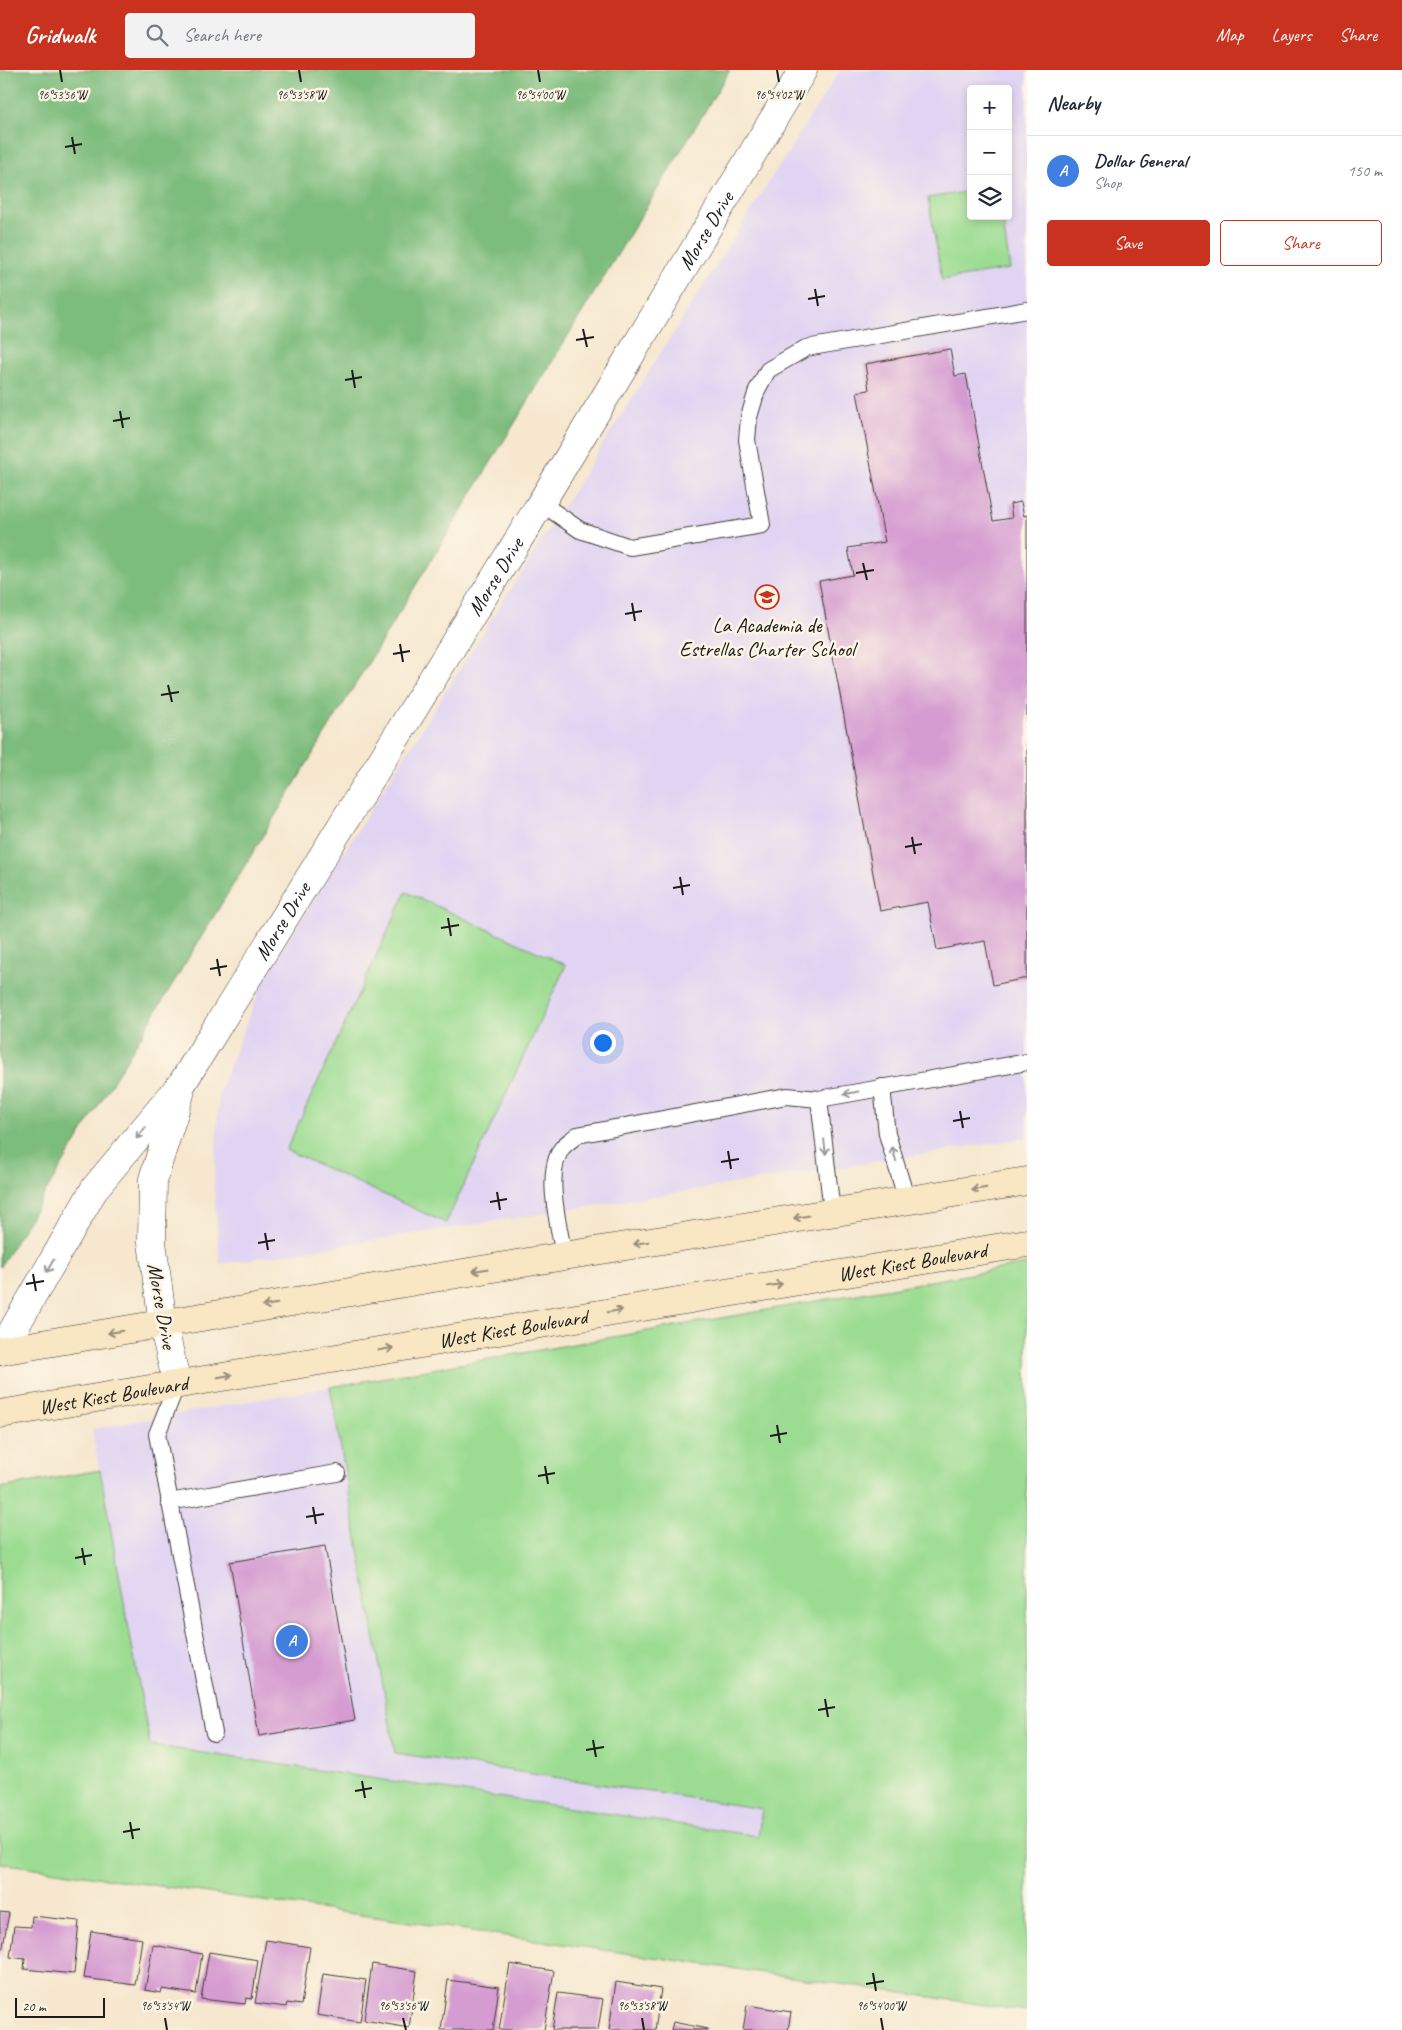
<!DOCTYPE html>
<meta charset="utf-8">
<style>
:root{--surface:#fff;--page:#f2f2f3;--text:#1f2937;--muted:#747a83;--line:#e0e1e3;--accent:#c8321e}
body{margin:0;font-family:Caveat,sans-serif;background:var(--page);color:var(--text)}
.controls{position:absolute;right:15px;top:15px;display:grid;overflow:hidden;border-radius:5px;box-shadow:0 2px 8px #0003}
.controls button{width:45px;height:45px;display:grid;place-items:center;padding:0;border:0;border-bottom:1px solid var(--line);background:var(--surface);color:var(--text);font:25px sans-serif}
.scale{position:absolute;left:15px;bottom:12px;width:90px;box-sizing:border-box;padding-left:5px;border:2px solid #1c1c1c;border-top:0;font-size:14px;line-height:18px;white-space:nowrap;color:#1c1c1c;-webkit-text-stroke:4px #fcf5e5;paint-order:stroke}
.you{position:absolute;left:602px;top:972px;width:18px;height:18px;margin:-12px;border:4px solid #fff;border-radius:50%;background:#1a73e8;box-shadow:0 0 0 8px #1a73e833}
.badge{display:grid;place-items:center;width:32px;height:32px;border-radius:50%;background:var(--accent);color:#fff;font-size:16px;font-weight:700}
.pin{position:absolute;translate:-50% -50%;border:2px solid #fff;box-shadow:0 1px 5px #0006}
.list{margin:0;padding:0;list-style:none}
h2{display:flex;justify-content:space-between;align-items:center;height:65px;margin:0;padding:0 20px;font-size:21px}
h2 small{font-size:16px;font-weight:400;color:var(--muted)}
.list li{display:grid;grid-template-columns:32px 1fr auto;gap:15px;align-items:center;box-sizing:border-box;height:70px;padding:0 20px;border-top:1px solid var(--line)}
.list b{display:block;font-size:19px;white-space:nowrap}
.list p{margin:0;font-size:16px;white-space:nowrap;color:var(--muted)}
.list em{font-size:16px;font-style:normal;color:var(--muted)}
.actions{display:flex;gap:10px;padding:15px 20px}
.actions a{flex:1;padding:11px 0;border:1px solid var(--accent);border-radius:5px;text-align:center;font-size:18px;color:var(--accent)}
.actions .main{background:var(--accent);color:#fff}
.icon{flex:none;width:28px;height:28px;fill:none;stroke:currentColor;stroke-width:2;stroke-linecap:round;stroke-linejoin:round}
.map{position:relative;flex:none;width:1027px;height:1960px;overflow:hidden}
header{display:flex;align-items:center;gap:30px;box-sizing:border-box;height:70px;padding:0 25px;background:var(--accent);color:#fff}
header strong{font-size:24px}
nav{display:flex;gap:28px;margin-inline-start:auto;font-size:18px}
.search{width:350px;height:45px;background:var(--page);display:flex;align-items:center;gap:12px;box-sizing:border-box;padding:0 18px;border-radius:5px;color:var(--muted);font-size:19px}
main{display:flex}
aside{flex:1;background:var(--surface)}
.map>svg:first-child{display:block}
</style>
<header>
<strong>Gridwalk</strong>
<div class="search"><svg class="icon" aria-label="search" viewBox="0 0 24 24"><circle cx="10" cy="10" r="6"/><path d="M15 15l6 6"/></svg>Search here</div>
<nav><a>Map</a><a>Layers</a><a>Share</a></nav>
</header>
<main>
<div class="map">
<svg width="1027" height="1960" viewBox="0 0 1027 1960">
<rect width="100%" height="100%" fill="#fcf5e5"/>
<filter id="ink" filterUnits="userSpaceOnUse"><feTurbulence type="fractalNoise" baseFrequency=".02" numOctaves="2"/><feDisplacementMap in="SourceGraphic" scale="10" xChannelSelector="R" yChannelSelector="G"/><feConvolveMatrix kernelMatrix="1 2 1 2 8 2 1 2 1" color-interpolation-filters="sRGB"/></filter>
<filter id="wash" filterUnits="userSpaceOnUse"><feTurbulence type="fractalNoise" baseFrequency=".0096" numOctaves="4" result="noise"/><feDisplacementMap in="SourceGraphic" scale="20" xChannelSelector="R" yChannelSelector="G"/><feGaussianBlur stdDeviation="1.12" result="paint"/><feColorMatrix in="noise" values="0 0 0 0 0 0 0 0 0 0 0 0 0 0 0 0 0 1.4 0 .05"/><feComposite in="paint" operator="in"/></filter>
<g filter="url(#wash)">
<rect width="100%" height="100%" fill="#f6e7ce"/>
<g fill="#e1d4f3" fill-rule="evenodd">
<path d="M840 0H1027V1068L220 1194 214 1116 219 1023 264 908ZM971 19H1008V146H971Z"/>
<path d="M330 1317 395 1683 762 1739 758 1766 150 1675 92 1359Z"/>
</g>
<g fill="#9bdc92" stroke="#5c7c57">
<path d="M971 121V146H1002L1010 199 942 210 928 128Z"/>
<path d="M406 822 566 895 446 1153 286 1080Z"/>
<path d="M1027 1194V1941L0 1793V1418L100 1400 150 1675 758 1766 762 1739 395 1683 330 1317Z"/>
</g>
<path fill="#7cbc7c" stroke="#4c6c4c" d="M0 0H730L0 1197Z"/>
<g id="blocks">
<g fill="#d59cd1">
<path d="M950 279 955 306 966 304 993 451 1012 448 1010 434 1021 432 1024 446 1027 445V908L993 915 985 871 937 880 928 832 880 841 819 511 853 505 848 478 885 472 857 322 869 320 865 294Z"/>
<path d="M325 1476 355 1650 259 1666 230 1492Z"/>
<path d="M0 1842 9 1843 1 1887H0Z"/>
<path d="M32 1846 79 1851 74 1904 24 1899 25 1889 10 1887 14 1856 31 1857Z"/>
<path d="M91 1861 142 1869 135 1915 84 1908Z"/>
<path d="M266 1870 310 1877 301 1935 287 1933 286 1937 255 1933Z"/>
<path d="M153 1875 202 1884 196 1924 162 1919 161 1923 145 1920Z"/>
<path d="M209 1882 258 1890 252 1929 246 1928 245 1934 201 1929Z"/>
<path d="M372 1894 417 1901 409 1958 364 1950Z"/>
<path d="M510 1894 554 1901 544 1960H499Z"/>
<path d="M323 1904 366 1910 360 1952 317 1945Z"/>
<path d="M448 1910 499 1917 493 1960H441Z"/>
<path d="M616 1912 661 1919 655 1960H609Z"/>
<path d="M558 1923 603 1929 598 1960H552Z"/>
<path d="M747 1935 791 1942 788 1960H743Z"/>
<path d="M673 1952 707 1959V1960H671Z"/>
</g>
</g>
</g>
<g filter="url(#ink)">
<use href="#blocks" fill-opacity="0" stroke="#3d3a37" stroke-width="1"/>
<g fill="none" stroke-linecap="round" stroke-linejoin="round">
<g stroke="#3d3a37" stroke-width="18">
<g id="lane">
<path d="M541 433 580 460 630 477 762 455 747 370 749 347 757 320 768 300 806 278 1027 240"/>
<path d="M882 1017 887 1064 907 1131"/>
<path d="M819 1029 832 1142"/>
<path d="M564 1186C559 1155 544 1104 562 1078 566 1073 573 1069 577 1065L787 1026 819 1029 1027 992"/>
<path d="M177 1314 157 1364 214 1663"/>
<path d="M169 1432 337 1403"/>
</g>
</g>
<g stroke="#3d3a37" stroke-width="29">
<g id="street">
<path id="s1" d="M1 1281 95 1118 183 1012 541 433 803 0"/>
<path d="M177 1314 163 1254 152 1172 153 1109 180 1024"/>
</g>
</g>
<g stroke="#3d3a37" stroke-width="29">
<g id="secondary">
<path d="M0 1281 564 1186 1027 1111"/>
<path id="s2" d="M0 1344 1027 1173"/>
</g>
</g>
<use href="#lane" stroke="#fff" stroke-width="16"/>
<use href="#street" stroke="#fff" stroke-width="28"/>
<use href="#secondary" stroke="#f9e7c3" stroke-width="28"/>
</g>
<defs><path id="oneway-shaft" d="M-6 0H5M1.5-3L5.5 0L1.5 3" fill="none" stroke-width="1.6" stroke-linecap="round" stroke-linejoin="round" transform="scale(1.25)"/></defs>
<g stroke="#999">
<use href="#oneway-shaft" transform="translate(851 1023) rotate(169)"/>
<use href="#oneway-shaft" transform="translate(141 1063) rotate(130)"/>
<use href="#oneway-shaft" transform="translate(825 1077) rotate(83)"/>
<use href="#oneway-shaft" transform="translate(894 1084) rotate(-107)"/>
<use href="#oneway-shaft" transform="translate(50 1196) rotate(120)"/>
</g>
<g stroke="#968c78">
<use href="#oneway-shaft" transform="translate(979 1119) rotate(170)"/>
<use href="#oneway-shaft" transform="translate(801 1147) rotate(171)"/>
<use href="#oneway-shaft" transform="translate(641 1173) rotate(171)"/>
<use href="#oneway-shaft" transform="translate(480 1200) rotate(171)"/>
<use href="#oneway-shaft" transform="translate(775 1215) rotate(-9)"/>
<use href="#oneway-shaft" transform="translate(270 1235) rotate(170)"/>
<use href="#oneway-shaft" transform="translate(615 1241) rotate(-9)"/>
<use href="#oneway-shaft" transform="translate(115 1262) rotate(171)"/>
<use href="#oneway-shaft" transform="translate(386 1279) rotate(-9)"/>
<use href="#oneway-shaft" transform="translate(225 1306) rotate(-9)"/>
</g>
</g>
<path fill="none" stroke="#1c1c1c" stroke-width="2" d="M60 0 62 12M299 0 301 12M538 0 540 12M777 0 779 12M72 67 75 84M65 77 82 74M815 219 818 236M808 229 825 226M583 259 587 277M576 270 594 267M352 300 355 318M345 310 362 307M120 341 123 358M113 351 130 348M863 493 867 510M856 503 874 500M632 533 635 551M625 544 642 541M400 574 403 592M393 584 410 581M168 615 172 632M161 625 179 622M912 767 915 784M905 777 922 774M680 807 683 825M673 818 690 815M448 848 451 866M441 858 459 855M217 889 220 906M210 899 227 896M960 1041 963 1058M953 1051 970 1048M728 1081 731 1099M721 1092 739 1089M497 1122 500 1140M490 1132 507 1129M265 1163 268 1180M258 1173 275 1170M33 1204 36 1221M26 1214 44 1211M777 1355 780 1373M770 1366 787 1363M545 1396 548 1414M538 1406 555 1403M313 1437 316 1454M306 1447 324 1444M82 1478 85 1495M75 1488 92 1485M825 1629 828 1647M818 1640 835 1637M593 1670 596 1687M586 1680 604 1677M362 1711 365 1728M355 1721 372 1718M130 1752 133 1769M123 1762 140 1759M873 1903 876 1921M866 1914 884 1911M165 1948 167 1960M403 1948 406 1960M642 1948 644 1960M881 1948 883 1960"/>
<defs>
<g id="school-ring" transform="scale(1.25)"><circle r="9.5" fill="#fcf5e5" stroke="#c8321e" stroke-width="1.5"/><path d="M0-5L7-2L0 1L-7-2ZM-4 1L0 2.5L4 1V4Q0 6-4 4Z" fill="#c8321e"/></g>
</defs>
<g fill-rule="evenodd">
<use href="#school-ring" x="767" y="527"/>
</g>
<g text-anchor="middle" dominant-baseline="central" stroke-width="5" stroke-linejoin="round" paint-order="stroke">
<g font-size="21" fill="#1c1c1c" stroke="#fcf5e5">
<text stroke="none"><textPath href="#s1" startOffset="1325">Morse Drive</textPath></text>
<text stroke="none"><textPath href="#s1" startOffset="920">Morse Drive</textPath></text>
<text stroke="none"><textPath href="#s1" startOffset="515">Morse Drive</textPath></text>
<text stroke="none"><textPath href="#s2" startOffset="925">West Kiest Boulevard</textPath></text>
<text transform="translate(162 1236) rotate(80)">Morse Drive</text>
<text stroke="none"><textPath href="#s2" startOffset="520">West Kiest Boulevard</textPath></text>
<text stroke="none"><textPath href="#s2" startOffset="115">West Kiest Boulevard</textPath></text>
</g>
<g font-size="21" fill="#1c1c1c" stroke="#fcf5e5">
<text x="767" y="555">La Academia de<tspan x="767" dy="24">Estrellas Charter School</tspan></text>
</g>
</g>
<g font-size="12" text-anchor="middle" fill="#1c1c1c" stroke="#fcf5e5" stroke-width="5" stroke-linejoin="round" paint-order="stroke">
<text x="62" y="29">96°53'56"W</text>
<text x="301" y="29">96°53'58"W</text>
<text x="540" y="29">96°54'00"W</text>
<text x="779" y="29">96°54'02"W</text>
<text x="165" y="1940">96°53'54"W</text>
<text x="403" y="1940">96°53'56"W</text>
<text x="642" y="1940">96°53'58"W</text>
<text x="881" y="1940">96°54'00"W</text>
</g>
</svg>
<div class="controls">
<button>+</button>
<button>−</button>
<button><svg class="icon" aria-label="layers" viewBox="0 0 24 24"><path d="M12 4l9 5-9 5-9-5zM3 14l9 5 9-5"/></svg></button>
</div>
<div class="scale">20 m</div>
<div class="you"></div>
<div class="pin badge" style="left:292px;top:1571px;background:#3f7fe0">A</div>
</div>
<aside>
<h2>Nearby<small></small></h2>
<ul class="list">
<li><span class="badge" style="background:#3f7fe0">A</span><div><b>Dollar General</b><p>Shop</p></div><em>150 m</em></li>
</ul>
<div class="actions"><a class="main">Save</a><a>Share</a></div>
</aside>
</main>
